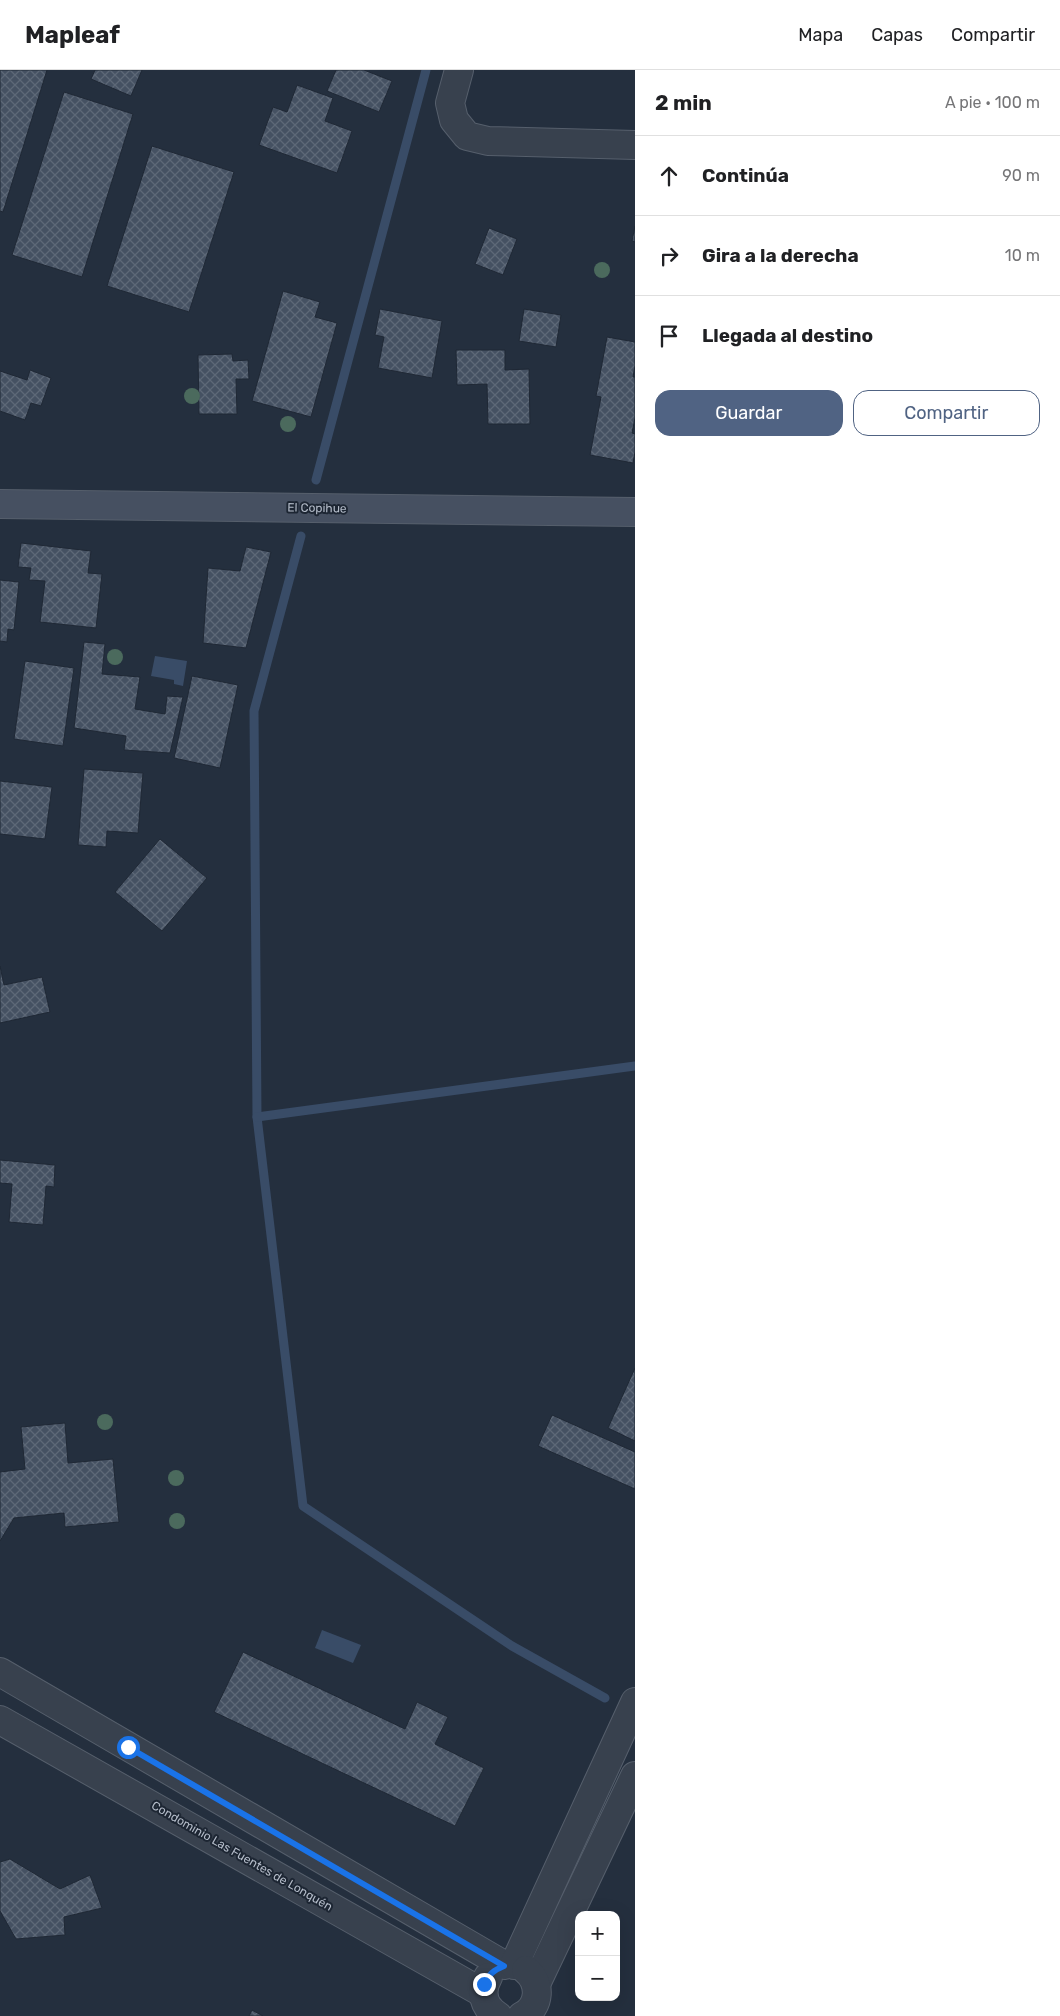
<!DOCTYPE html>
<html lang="es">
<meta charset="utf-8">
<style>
:root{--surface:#fff;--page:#f6f6f6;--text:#202124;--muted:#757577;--line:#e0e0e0;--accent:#506383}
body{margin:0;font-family:Rubik,sans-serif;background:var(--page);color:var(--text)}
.controls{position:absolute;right:15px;bottom:15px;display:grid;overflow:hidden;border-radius:10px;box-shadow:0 5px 20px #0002}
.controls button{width:45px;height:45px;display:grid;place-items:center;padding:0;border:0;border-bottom:1px solid var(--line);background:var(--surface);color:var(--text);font:25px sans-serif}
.stop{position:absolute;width:15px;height:15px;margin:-11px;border:4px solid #1a73e8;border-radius:50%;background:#fff}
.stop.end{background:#1a73e8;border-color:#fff;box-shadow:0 1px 5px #0008}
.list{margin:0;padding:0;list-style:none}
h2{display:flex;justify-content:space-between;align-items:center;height:65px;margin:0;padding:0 20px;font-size:21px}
h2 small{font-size:16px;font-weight:400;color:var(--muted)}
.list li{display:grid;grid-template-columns:32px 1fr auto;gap:15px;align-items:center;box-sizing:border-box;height:80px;padding:0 20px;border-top:1px solid var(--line)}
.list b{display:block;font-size:19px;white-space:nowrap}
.list em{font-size:16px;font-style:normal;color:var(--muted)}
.actions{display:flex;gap:10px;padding:15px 20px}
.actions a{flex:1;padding:11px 0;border:1px solid var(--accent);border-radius:15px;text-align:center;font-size:18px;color:var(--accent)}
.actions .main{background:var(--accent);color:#fff}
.icon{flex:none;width:28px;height:28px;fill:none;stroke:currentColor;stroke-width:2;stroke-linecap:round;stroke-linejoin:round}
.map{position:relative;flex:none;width:635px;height:1946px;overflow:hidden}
header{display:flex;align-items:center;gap:30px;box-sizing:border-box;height:70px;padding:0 25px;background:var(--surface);border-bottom:1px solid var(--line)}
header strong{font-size:24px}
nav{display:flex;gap:28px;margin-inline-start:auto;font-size:18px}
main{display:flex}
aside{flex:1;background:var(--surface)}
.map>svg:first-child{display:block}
</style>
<header>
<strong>Mapleaf</strong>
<nav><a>Mapa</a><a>Capas</a><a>Compartir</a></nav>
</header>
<main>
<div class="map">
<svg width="635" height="1946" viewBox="0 0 635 1946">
<defs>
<pattern id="building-cross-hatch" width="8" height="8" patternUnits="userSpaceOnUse" patternTransform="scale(1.25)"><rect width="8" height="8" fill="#455162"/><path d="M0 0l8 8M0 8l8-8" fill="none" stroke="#5d6877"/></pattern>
</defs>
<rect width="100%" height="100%" fill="#242f3e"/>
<g fill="#394c67">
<path d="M155 586 187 591 183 616 174 614V610L151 606Z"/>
<path d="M322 1560 361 1575 353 1593 315 1578Z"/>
</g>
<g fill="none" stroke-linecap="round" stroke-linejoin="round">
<g stroke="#394c67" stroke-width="9">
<path d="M316 410 426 0"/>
<path d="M301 466 254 641 257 1047 303 1436 512 1576 605 1628"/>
<path d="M257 1047 635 996"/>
</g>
</g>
<g fill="url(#building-cross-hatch)" stroke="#1f2835">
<path d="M0 0H47L3 142 0 141Z"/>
<path d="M95 0H142L131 26 91 9Z"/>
<path d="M336 0H364L392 11 379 42 327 21Z"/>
<path d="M297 15 333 28 325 51 352 61 337 103 259 75 273 37 287 42Z"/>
<path d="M64 22 133 44 82 207 12 185Z"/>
<path d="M152 76 234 102 189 242 107 216Z"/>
<path d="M635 156V172L632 171Z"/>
<path d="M489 158 517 169 503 205 475 194Z"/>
<path d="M283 221 320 232 315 247 337 253 311 347 252 331Z"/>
<path d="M380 239 442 251 432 308 378 298 384 267 375 265Z"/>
<path d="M524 239 561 245 556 277 519 271Z"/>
<path d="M607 267 635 272V296L633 307H635V348L632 363 635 364V382L633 393 590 385 601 327 596 326Z"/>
<path d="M456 280H505V300L529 299 530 354H488L487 314 457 315Z"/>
<path d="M232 284 233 291 248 290 249 309H236L237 344H199L198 285Z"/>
<path d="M30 300 51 308 41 336 31 333 25 350 0 341V301L27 310Z"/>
<path d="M21 473 91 481 88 503 102 504 96 558 40 552 45 511 29 510 31 498 18 497Z"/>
<path d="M246 477 271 482 246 578 203 573 208 498 240 501Z"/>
<path d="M0 510 19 512 14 560 8 559 7 572 0 571Z"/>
<path d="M84 572 105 574 102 604 140 607 135 639 165 644 167 626 183 627 170 683 124 680 126 666 74 658Z"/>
<path d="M25 591 74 598 63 676 14 669Z"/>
<path d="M192 606 238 615 220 698 174 688Z"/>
<path d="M84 699 143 703 138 763 107 761 106 777 78 775Z"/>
<path d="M0 711 52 717 45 769 0 764Z"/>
<path d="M160 769 207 808 162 861 115 822Z"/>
<path d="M0 896 4 915 42 907 50 942 0 953Z"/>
<path d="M0 1090 55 1095 54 1117 46 1116 43 1155 9 1152 12 1114 0 1113Z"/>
<path d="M635 1298V1371L608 1358Z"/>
<path d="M552 1345 635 1382V1419L538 1376Z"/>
<path d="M65 1353 68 1393 113 1389 119 1452 65 1457 64 1443 14 1448 0 1471V1402L25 1399 21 1357Z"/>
<path d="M243 1582 405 1659 417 1632 448 1647 435 1674 484 1698 455 1756 214 1642Z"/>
<path d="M10 1789 60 1819 90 1805 102 1838 64 1847 65 1865 16 1869 0 1841V1792Z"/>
<path d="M252 1940 263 1946H249Z"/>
</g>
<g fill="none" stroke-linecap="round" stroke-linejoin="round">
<g stroke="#565f6c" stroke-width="30">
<g id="minor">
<path d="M459 0 450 33 454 50 467 66 488 71 635 75"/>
<path d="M0 1602 504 1895"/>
<path d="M0 1650 483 1923"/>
<path d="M514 1895 635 1632"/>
<path d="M488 1907C480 1921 483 1937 498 1946"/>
<path d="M536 1914 635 1706"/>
<path d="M522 1946C541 1937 541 1912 526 1900"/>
</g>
</g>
<g stroke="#565f6c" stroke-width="30">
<path id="secondary" d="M0 434 635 442"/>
</g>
<use href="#minor" stroke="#38414e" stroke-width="28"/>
<use href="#secondary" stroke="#465061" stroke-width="28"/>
</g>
<g fill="#4b6a5d">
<circle cx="602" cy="200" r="8"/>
<circle cx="192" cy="326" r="8"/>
<circle cx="288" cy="354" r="8"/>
<circle cx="115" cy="587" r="8"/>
<circle cx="105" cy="1352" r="8"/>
<circle cx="176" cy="1408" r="8"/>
<circle cx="177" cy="1451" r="8"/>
</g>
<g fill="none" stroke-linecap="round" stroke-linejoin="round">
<path stroke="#1a73e8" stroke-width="6" d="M128 1677 504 1896C494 1900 489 1904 484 1914"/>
</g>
<g text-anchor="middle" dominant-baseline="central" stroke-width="4" stroke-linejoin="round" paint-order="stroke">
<g font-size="12" fill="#b4bcc9" stroke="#1d2633">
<text transform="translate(317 438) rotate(1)">El Copihue</text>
<text transform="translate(242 1786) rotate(30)">Condominio Las Fuentes de Lonquén</text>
</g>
</g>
</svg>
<div class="controls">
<button>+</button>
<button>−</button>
</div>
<div class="stop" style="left:128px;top:1677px"></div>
<div class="stop end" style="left:484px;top:1914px"></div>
</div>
<aside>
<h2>2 min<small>A pie · 100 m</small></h2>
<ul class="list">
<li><svg class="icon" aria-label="ahead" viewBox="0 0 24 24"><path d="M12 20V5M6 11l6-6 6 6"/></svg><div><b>Continúa</b></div><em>90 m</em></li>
<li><svg class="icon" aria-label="right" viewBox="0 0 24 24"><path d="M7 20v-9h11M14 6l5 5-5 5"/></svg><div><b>Gira a la derecha</b></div><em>10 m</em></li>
<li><svg class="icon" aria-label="arrive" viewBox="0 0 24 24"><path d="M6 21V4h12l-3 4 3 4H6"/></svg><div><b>Llegada al destino</b></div></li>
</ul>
<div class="actions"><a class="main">Guardar</a><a>Compartir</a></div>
</aside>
</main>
